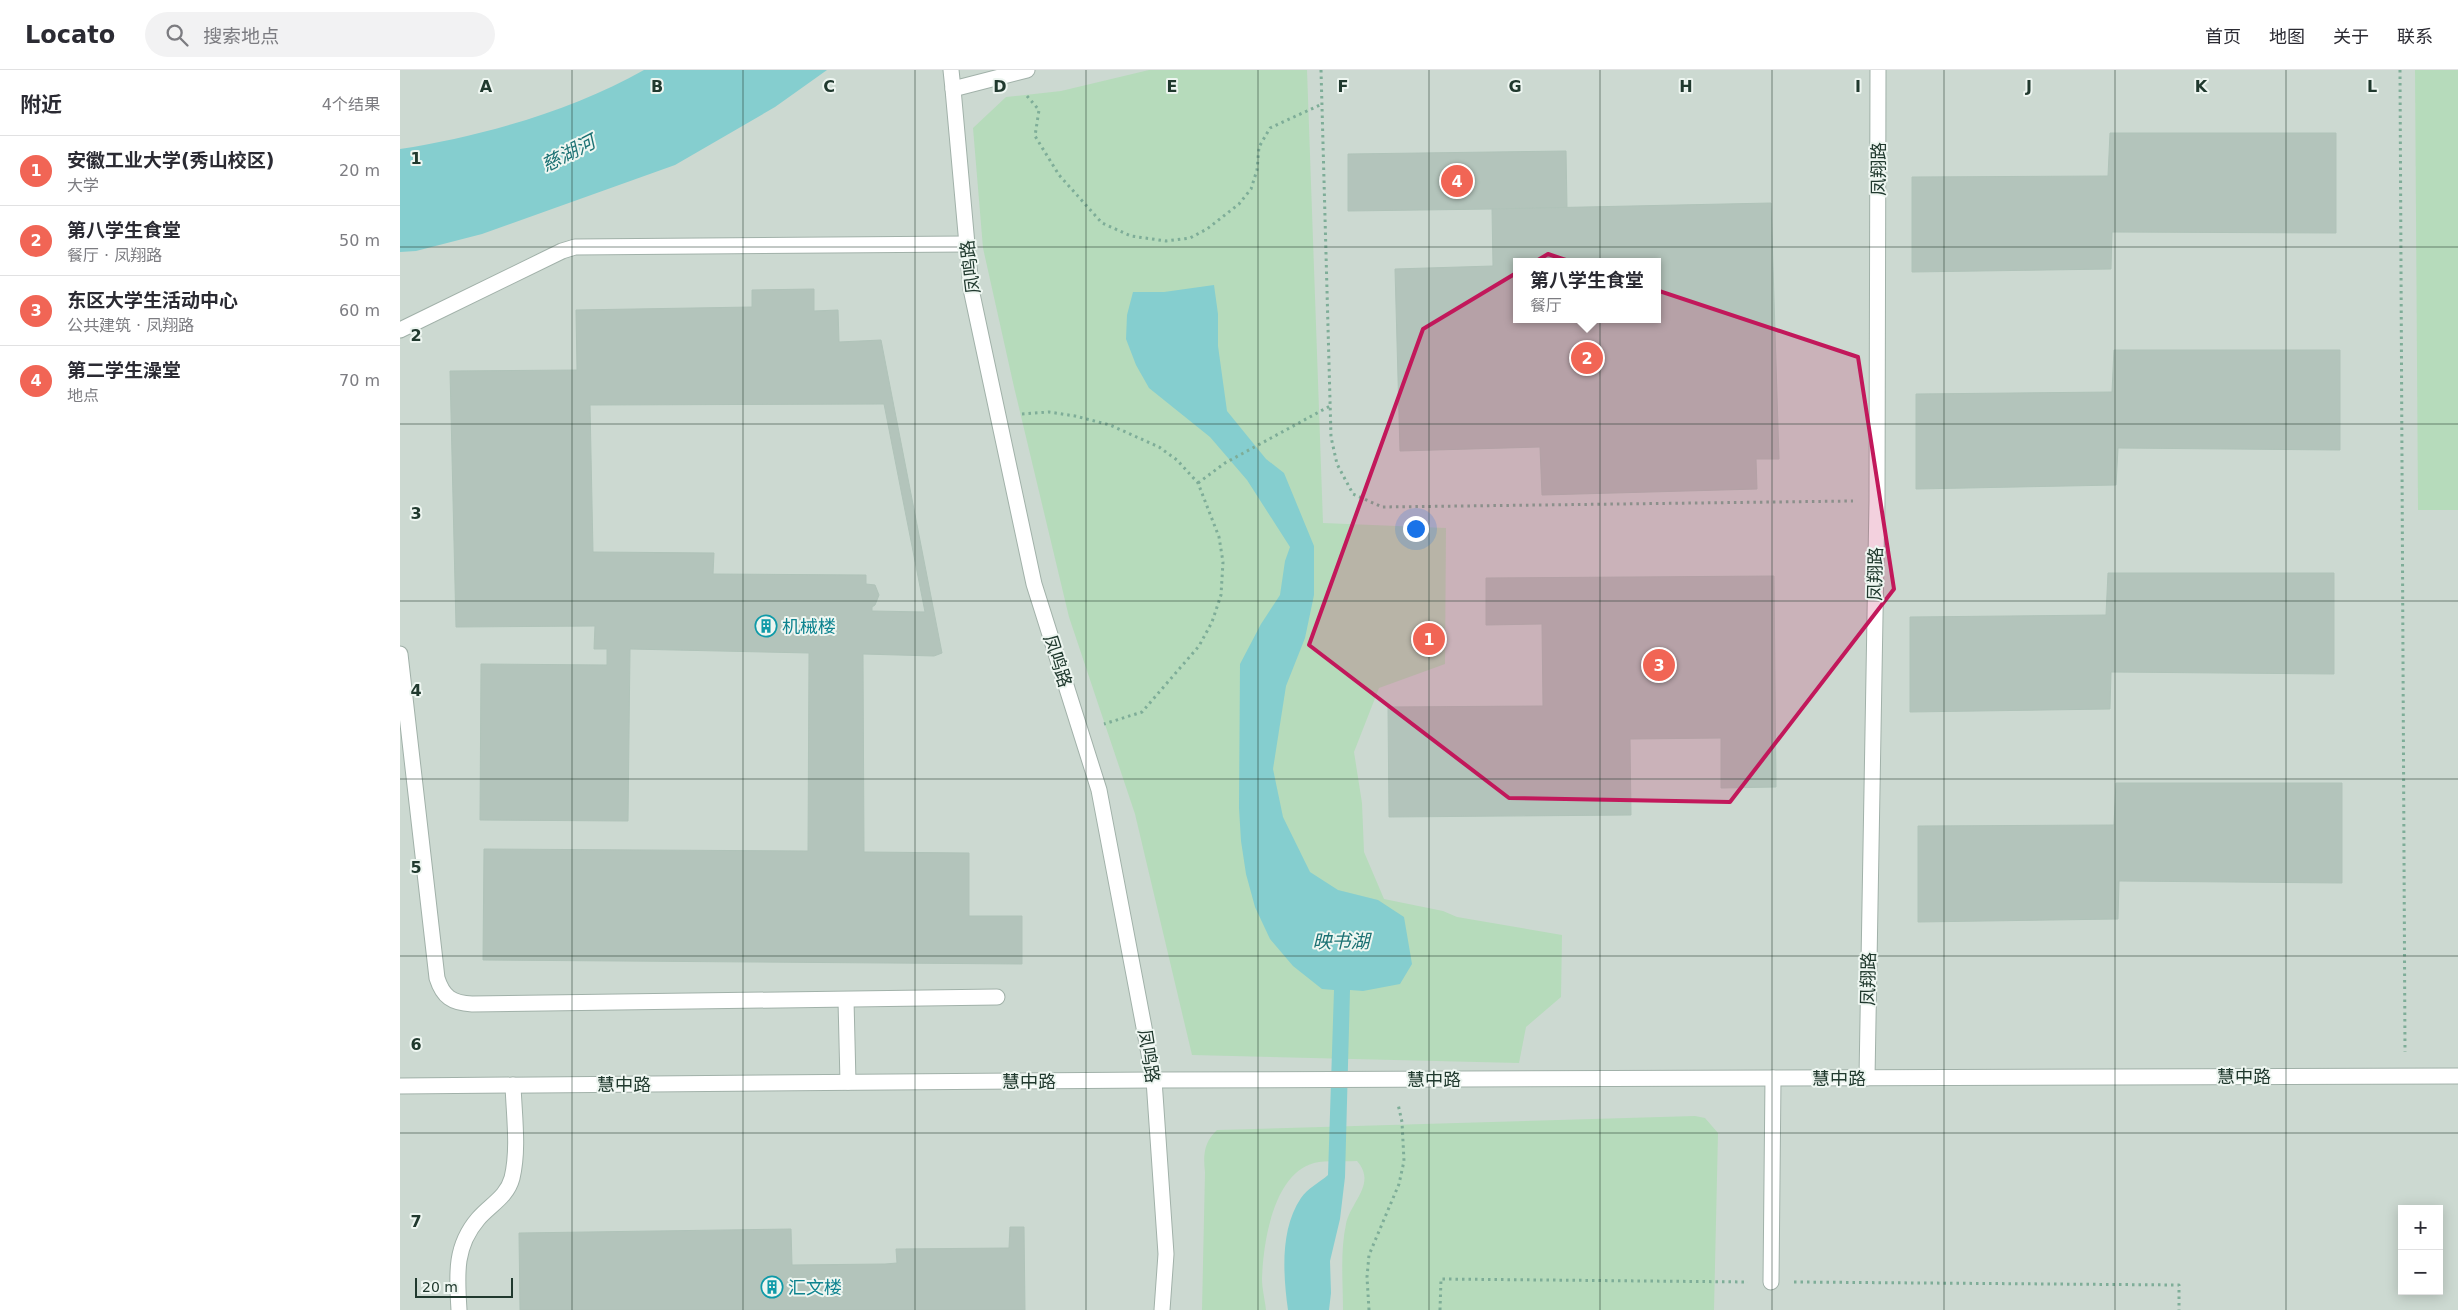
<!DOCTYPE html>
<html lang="zh">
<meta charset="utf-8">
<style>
:root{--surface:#fff;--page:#f2f2f3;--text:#2b2b33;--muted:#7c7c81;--line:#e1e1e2;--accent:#f16555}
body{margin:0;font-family:"DejaVu Sans","Noto Sans SC",sans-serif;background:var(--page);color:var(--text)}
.controls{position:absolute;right:15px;bottom:15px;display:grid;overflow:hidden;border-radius:0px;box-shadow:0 2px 12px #0003}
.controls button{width:45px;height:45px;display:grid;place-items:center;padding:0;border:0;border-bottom:1px solid var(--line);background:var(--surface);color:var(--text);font:25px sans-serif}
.scale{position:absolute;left:15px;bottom:12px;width:98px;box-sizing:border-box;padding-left:5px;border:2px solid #20392e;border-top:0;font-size:14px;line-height:18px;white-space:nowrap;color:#20392e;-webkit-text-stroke:4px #eef6f1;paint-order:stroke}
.you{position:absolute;left:1015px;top:458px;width:18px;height:18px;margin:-12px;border:4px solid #fff;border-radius:50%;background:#1a73e8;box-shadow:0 0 0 8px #1a73e833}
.badge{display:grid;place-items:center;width:32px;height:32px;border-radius:50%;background:var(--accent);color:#fff;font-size:16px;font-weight:700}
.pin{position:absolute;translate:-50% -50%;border:2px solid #fff;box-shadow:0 1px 5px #0006}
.popup{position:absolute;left:1113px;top:188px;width:148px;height:65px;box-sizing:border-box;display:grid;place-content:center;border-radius:0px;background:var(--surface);filter:drop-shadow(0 1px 4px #0005);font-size:16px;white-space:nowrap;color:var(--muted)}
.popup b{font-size:19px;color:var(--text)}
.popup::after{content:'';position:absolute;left:50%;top:100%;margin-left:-10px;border:10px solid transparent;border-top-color:var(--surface)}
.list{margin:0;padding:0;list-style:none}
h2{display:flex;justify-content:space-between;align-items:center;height:65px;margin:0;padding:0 20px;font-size:21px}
h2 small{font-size:16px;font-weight:400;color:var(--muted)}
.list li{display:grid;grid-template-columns:32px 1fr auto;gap:15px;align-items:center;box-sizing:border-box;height:70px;padding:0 20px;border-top:1px solid var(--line)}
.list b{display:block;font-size:19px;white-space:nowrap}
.list p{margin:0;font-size:16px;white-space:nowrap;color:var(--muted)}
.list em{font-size:16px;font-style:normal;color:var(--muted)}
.icon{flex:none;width:28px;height:28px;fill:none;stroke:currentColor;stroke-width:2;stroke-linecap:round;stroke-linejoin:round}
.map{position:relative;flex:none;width:2058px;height:1240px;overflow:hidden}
header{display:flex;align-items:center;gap:30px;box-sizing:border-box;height:70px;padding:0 25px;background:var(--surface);border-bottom:1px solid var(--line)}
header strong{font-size:24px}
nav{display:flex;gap:28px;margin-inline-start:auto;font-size:18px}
.search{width:350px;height:45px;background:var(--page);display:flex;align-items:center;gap:12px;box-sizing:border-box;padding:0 18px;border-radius:28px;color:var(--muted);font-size:19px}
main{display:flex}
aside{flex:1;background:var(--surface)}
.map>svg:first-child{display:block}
</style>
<header>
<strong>Locato</strong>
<div class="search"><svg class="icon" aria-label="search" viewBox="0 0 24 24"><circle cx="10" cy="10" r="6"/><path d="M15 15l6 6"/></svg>搜索地点</div>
<nav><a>首页</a><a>地图</a><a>关于</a><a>联系</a></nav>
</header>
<main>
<aside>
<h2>附近<small>4个结果</small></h2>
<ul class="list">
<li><span class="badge">1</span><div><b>安徽工业大学(秀山校区)</b><p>大学</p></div><em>20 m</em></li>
<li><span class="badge">2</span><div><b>第八学生食堂</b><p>餐厅 · 凤翔路</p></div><em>50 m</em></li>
<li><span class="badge">3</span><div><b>东区大学生活动中心</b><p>公共建筑 · 凤翔路</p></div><em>60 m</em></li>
<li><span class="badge">4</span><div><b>第二学生澡堂</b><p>地点</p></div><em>70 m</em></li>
</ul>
</aside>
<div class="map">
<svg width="2058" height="1240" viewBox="0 0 2058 1240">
<rect width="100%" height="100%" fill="#dee9e3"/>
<path fill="#ccd9d1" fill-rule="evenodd" d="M0 0H2058V1240H0ZM1117 192H1257V249H1117ZM2002 1139H2039V1221H2002Z"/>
<g fill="#b6dbbb">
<path d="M749 0H907L923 453 1046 458 1045 594 979 618 954 682 962 733 964 782 984 829 1043 841 1057 847 1162 865 1161 927 1126 957 1119 993 792 985 735 744 669 547 614 317 583 178 573 58 606 27 661 21Z"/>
<path d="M2015 0H2058V440H2018Z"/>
<path d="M1295 1046 1305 1048 1318 1063 1314 1240H943C943 1212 940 1182 946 1154 951 1131 977 1114 957 1091 943 1092 927 1090 914 1093 873 1104 863 1174 862 1209 862 1219 865 1230 866 1240H802L805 1102C803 1085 804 1072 817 1060Z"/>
</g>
<g fill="#85cecf">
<path d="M244 0H427L375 37 275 95 82 164 16 181 0 182V79C80 67 174 40 244 0Z"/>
<path d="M814 215 818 244V276L827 341 866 389 884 403 914 476V525L905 568 886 616 873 699 883 747 910 802 938 820 978 830 1004 847 1012 894 1000 914 963 921 950 920 945 1107 940 1149 930 1191 931 1223 929 1240H888C883 1204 880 1159 901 1128 907 1119 920 1112 928 1105L934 920 922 919 893 896 870 869 855 837 846 804 841 771 839 738 840 594 861 554 880 525 885 491 890 477 847 410 810 367 749 318 736 295 726 269 727 245 733 222H764Z"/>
</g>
<g fill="#b3c4bb" stroke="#b0c3b9" fill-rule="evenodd">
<path d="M1710 63H1936V163L1712 162 1711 199 1512 202V107L1708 106Z"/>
<path d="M1166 81 1167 138 948 141V84Z"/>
<path d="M1371 133 1379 389H1356L1357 419 1142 425 1140 377 1000 381 995 199 1093 196 1092 139ZM1117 192H1257V249H1117Z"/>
<path d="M414 219V241L438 240 439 272 481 270 542 583 534 586 463 584 464 782 569 783V846H622V894L83 890 84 779 408 781 409 583 230 579 228 751 80 750 81 594 207 595V579H194L195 556 56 557 50 301 177 300 176 240 352 237V220ZM484 334 525 542 472 541V537L475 535 479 525 475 515 466 514V505L313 504 314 483 193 482 190 335Z"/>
<path d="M1714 280H1940V380L1718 378 1716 415 1516 419V324L1712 322Z"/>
<path d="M1708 503H1934V604L1711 602 1710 639 1510 642V547L1706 545Z"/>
<path d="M1374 506 1376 717 1321 718V668L1230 669 1231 745 989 747 988 637 1143 636 1142 554 1086 555V508Z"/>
<path d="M1716 713H1942V813L1719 811 1718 849 1518 852V756L1714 755Z"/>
<path d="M610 1157H624L625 1240H120L119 1163 391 1159 392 1195 485 1194 497 1193 496 1179 609 1178Z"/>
</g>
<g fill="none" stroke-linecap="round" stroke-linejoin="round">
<g stroke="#a1b1a9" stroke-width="17">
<g id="street">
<path d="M551 0 553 19"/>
<path d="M627 0 553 19 571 219 634 514 699 720 754 1010 766 1184 762 1240"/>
<path d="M0 260 162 181 175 177 567 174"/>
<path d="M0 584 37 908C43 927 52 933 72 934L597 927"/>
<path d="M446 930 448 1012"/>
<path d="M1467 1008 1477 431 1478 0"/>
<path d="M0 1016 754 1010 2058 1006"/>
<path d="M1371 1212 1373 1008"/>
<path d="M59 1240C57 1206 54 1177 78 1149 90 1135 107 1127 112 1108 119 1079 114 1045 113 1015"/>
</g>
</g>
<g stroke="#7ead98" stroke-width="3" stroke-dasharray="2.5 4" stroke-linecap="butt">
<path d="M921 0 931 367 937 394 953 424 982 437 1453 431"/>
<path d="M2000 0 2005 982"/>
<path d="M627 26 639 40 635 66 659 105 702 153 731 166 766 171 790 168 807 159 839 134 851 119 857 100 859 77 870 58 922 34"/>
<path d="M622 344 649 342 675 346 710 355 759 377 777 390 798 413 819 467 823 492 821 525 812 552 799 576 742 642 704 654"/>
<path d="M798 413 825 393 930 336"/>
<path d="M1394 1212 1779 1215V1240"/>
<path d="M969 1240 967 1207 969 1185 999 1114 1004 1091 1002 1052 998 1034"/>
<path d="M1040 1240 1041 1209 1348 1212"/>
</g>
<use href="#street" stroke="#fff" stroke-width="15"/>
</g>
<path fill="#c2185b" fill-opacity="0.2" stroke="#c2185b" stroke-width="4" stroke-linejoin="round" d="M1148 184 1458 287 1494 519 1330 732 1109 728 909 575 1023 259Z"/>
<path fill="none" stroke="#20392e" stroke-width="1" stroke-opacity="0.55" d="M172 0V1240M343 0V1240M515 0V1240M686 0V1240M858 0V1240M1029 0V1240M1200 0V1240M1372 0V1240M1544 0V1240M1715 0V1240M1886 0V1240M0 177H2058M0 354H2058M0 531H2058M0 709H2058M0 886H2058M0 1063H2058"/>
<defs>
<g id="building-ring" transform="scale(1.125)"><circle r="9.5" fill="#eef6f1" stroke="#0f9aa8" stroke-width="1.5"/><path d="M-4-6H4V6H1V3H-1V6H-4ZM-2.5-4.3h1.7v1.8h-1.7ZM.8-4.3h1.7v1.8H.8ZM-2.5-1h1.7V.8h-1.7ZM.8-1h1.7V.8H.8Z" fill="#0f9aa8"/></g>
</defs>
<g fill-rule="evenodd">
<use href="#building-ring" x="366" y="556"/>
<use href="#building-ring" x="372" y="1217"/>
</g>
<g text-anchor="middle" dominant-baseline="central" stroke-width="4" stroke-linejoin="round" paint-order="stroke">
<g font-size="18" fill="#20392e" stroke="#eef6f1">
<text transform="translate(1478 99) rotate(-90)">凤翔路</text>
<text transform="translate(570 197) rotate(-97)">凤鸣路</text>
<text transform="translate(1475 504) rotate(-89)">凤翔路</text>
<text transform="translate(658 591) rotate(72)">凤鸣路</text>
<text transform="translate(1468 909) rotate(-89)">凤翔路</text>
<text transform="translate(749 986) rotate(81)">凤鸣路</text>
<text x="1844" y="1006">慧中路</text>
<text x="1439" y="1008">慧中路</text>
<text x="1034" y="1009">慧中路</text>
<text x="629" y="1011">慧中路</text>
<text x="224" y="1014">慧中路</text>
</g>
<g font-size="18" fill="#0d838f" stroke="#eef6f1" text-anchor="start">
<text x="382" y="556">机械楼</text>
<text x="388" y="1217">汇文楼</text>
</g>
<g font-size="19" font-style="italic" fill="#1b7173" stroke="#eef6f1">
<text transform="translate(168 83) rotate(-27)">慈湖河</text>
<text x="941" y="871">映书湖</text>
</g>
</g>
<g font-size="16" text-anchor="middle" font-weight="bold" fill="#20392e" stroke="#eef6f1" stroke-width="4" stroke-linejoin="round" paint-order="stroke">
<text x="86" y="22">A</text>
<text x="257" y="22">B</text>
<text x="429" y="22">C</text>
<text x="600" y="22">D</text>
<text x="772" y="22">E</text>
<text x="943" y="22">F</text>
<text x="1115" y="22">G</text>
<text x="1286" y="22">H</text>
<text x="1458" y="22">I</text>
<text x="1629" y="22">J</text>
<text x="1801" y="22">K</text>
<text x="1972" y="22">L</text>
<text x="16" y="94">1</text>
<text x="16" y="271">2</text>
<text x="16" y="449">3</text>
<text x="16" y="626">4</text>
<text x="16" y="803">5</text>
<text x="16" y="980">6</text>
<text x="16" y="1157">7</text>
</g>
</svg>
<div class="controls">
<button>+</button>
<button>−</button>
</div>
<div class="scale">20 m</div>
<div class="you"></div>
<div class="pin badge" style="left:1029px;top:569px">1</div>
<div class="pin badge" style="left:1187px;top:288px">2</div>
<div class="popup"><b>第八学生食堂</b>餐厅</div>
<div class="pin badge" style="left:1259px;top:595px">3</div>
<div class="pin badge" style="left:1057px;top:111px">4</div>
</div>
</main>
